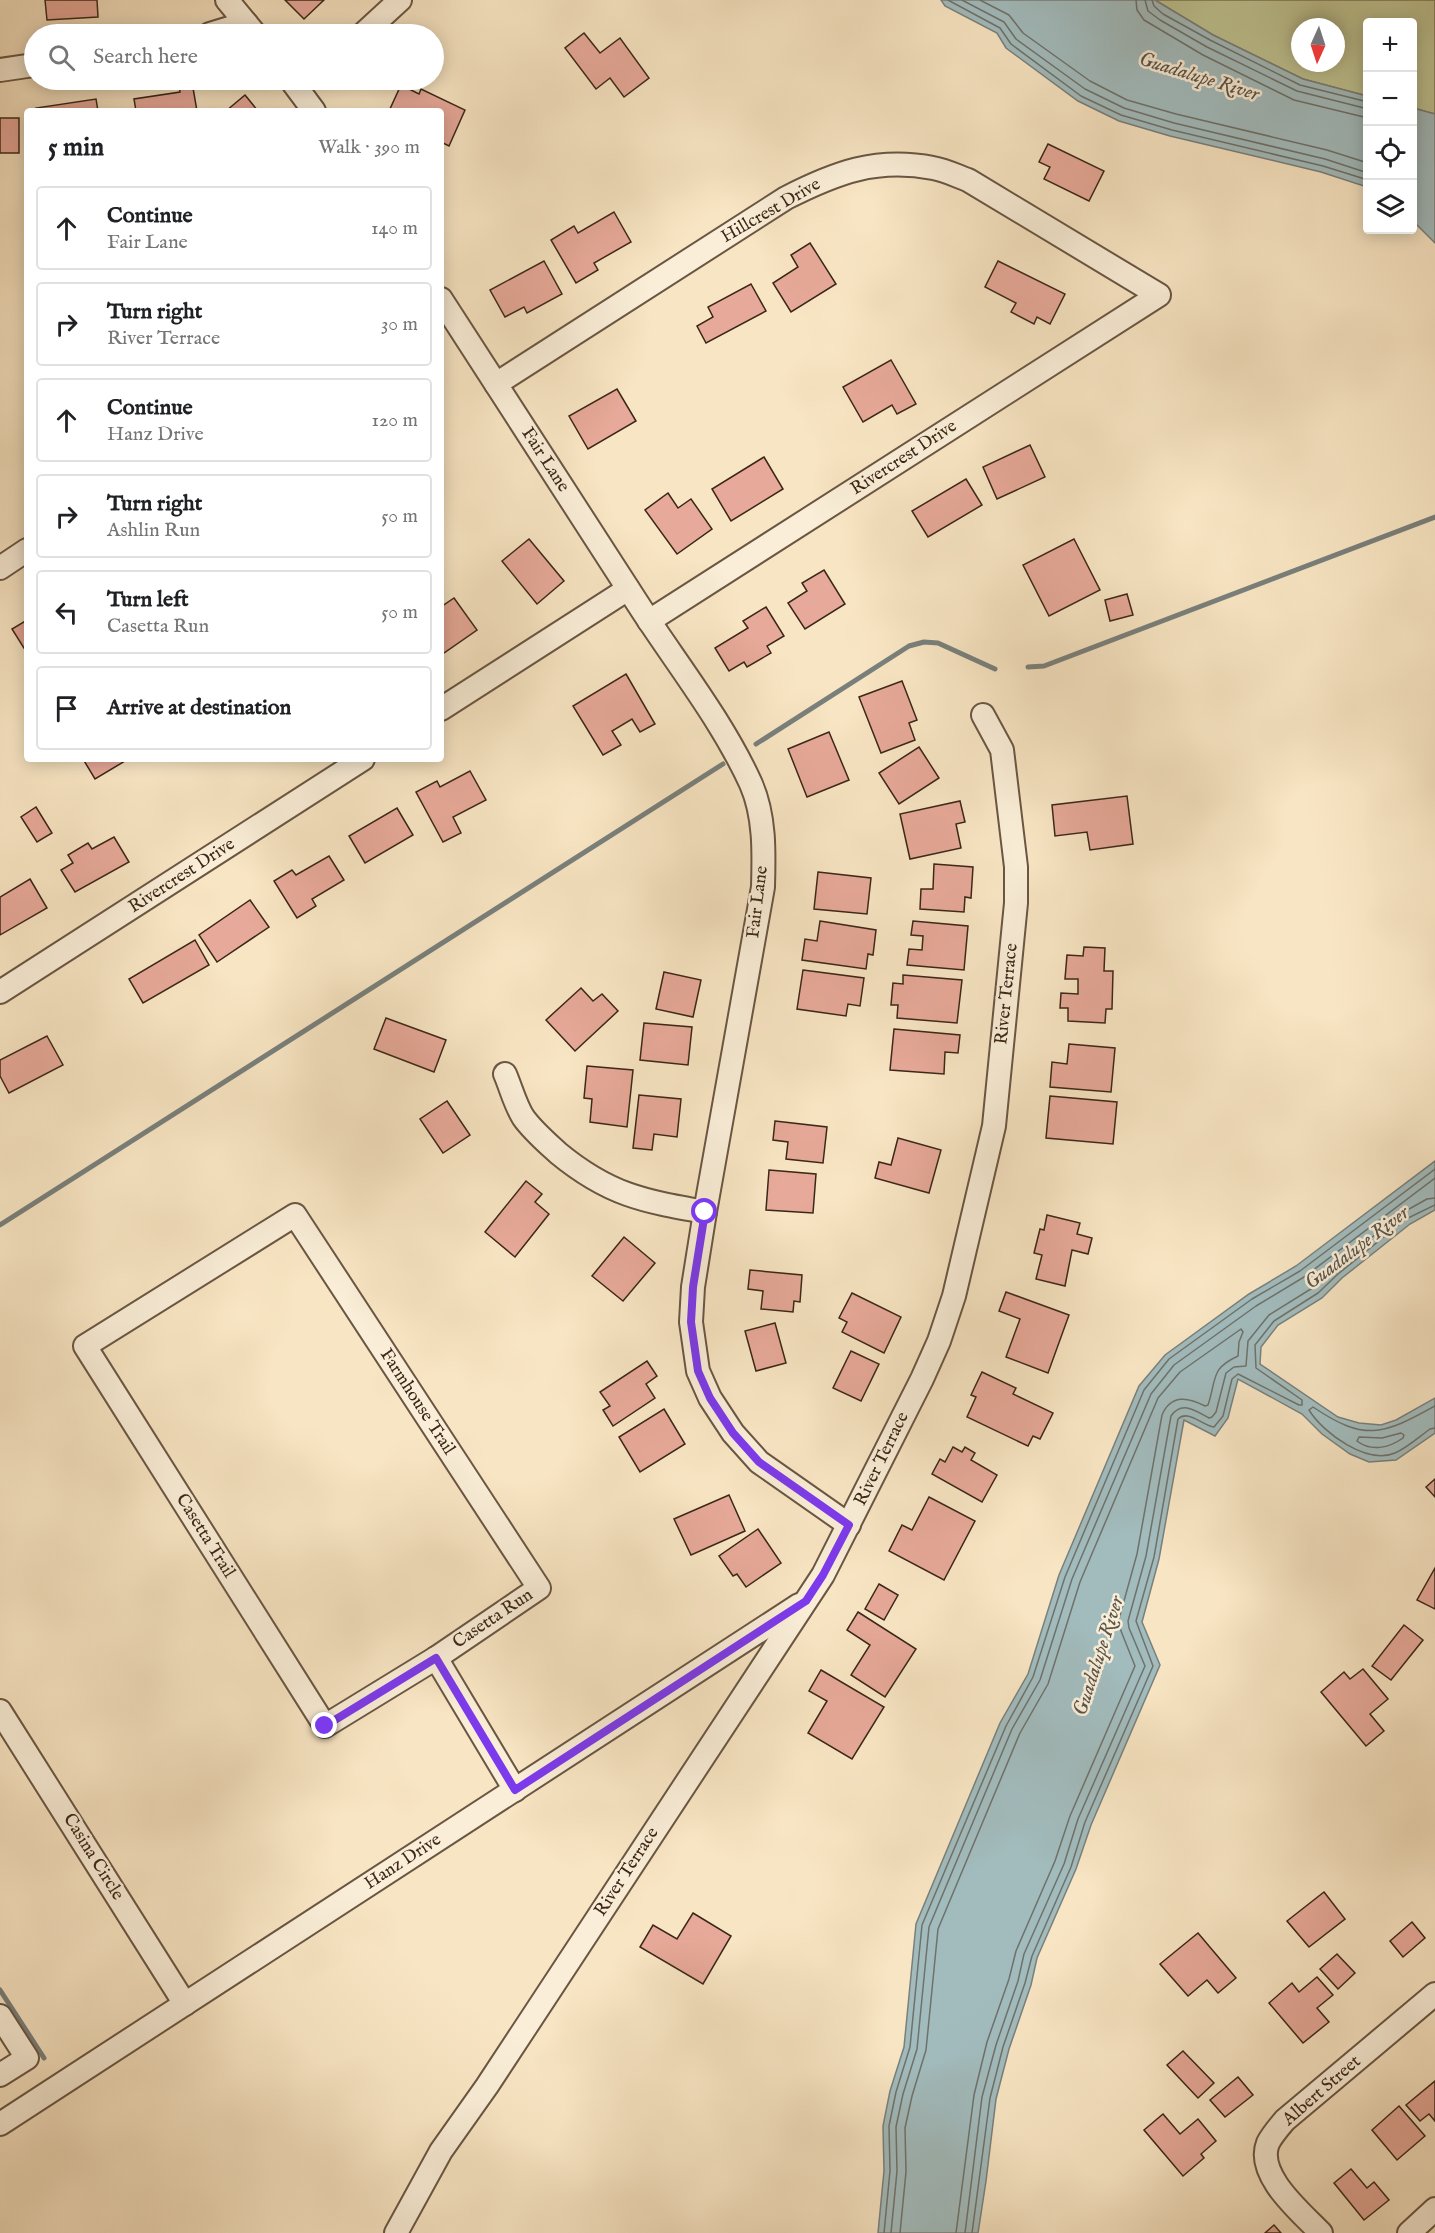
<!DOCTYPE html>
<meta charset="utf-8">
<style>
:root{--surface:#fff;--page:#f6f6f6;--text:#202124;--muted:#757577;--line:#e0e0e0}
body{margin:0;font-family:"IM FELL English",serif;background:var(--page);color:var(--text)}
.controls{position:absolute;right:18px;top:18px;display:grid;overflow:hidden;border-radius:6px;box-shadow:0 3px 15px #0003}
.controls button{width:54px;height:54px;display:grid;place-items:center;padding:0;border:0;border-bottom:2px solid var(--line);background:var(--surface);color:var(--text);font:30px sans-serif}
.compass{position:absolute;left:1291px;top:18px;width:54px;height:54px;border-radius:50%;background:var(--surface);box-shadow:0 3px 15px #0003;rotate:183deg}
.stop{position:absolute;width:18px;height:18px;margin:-14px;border:4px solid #7c3aed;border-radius:50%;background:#fff}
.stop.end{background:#7c3aed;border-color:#fff;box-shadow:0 2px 6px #0008}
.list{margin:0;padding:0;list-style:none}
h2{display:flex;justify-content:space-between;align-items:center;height:78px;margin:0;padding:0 24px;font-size:26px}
h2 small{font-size:20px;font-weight:400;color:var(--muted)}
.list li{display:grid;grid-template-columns:39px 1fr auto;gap:18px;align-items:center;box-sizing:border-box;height:84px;margin:0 12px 12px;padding:0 12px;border:2px solid var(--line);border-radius:6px}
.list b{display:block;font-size:22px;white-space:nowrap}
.list p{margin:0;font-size:20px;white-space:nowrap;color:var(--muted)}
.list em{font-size:20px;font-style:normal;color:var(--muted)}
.icon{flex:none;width:33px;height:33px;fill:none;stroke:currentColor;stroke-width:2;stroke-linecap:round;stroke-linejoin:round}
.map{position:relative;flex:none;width:1435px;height:2233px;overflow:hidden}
.search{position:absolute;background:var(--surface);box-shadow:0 3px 15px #0003;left:24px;top:24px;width:420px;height:66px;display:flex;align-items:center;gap:15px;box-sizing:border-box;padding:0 21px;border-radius:33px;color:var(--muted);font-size:22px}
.panel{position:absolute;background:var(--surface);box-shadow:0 3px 15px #0003;left:24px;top:108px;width:420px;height:654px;border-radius:6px}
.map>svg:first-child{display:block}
</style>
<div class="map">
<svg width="1435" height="2233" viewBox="0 0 1435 2233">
<rect width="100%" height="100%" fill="#f8e5c3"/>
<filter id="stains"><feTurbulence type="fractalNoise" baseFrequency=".00333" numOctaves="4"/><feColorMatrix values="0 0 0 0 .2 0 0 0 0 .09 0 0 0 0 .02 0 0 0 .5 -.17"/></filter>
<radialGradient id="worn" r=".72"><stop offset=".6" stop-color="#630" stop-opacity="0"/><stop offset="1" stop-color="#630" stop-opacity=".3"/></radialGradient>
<path fill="#bfc493" stroke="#7d7656" stroke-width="1.5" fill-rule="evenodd" d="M1155 0H1435V114L1413 108 1412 22H1368L1367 96 1303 79 1213 35ZM1300 27H1336V63H1300Z"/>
<g fill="#a2bcbe" stroke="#79807c" stroke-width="1.5">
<path d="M941 0H1155L1213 35 1303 79 1367 96V187L1321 172 1170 136 1119 121 1078 101 1006 48 997 33 945 6Z"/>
<path d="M1413 108 1435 114V243L1413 221Z"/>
<path d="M1435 1161V1210L1410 1224 1342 1278 1322 1298 1278 1325 1261 1347 1260 1364 1338 1417 1359 1423 1381 1425 1396 1420 1435 1398V1433L1396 1460 1369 1462 1350 1454 1322 1434 1302 1414 1238 1379 1228 1418 1215 1436 1184 1420 1159 1559 1142 1622 1160 1665 1091 1825 1076 1869 1037 1958 1031 1985 1009 2049 996 2099 986 2181 978 2233H878L884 2171 883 2126 890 2091 904 2047 916 1924 1000 1723 1028 1674 1059 1575 1139 1386 1165 1355 1249 1294 1296 1266Z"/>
</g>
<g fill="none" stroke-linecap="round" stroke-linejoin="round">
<g stroke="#6e726b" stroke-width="1.5">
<path d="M948 0 1000 28 1011 44 1081 96 1121 115 1172 130 1323 166 1368 180"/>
<path d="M962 0 1004 22 1016 39 1085 89 1124 108 1174 123 1325 159 1368 173"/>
<path d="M980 0 1009 15 1023 33 1090 81 1127 100 1176 114 1327 150 1368 163"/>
<path d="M1136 0 1137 10 1144 20 1203 55 1294 100 1368 118"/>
<path d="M1145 0 1148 11 1160 20 1207 47 1297 91 1368 109"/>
<path d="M1152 0 1154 6 1163 14 1210 40 1300 85 1368 102"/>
<path d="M1435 1406C1383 1435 1365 1442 1313 1407L1309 1410C1323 1433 1367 1465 1395 1453 1407 1448 1419 1437 1430 1429L1435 1428"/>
<path d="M1401 1433 1404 1435 1403 1438C1389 1448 1371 1452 1357 1441L1359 1437 1382 1438Z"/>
<path d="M884 2233 890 2171 889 2126 896 2092 910 2047 922 1925 1006 1726 1033 1677 1065 1577 1144 1390 1169 1359 1252 1299 1300 1271 1435 1169"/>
<path d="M891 2233 897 2171 896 2127 903 2094 917 2049 929 1927 1012 1729 1040 1680 1072 1579 1151 1394 1174 1365 1256 1306 1304 1277 1435 1178"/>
<path d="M900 2233 906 2172 905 2128 912 2096 926 2050 938 1929 1020 1733 1048 1684 1080 1582 1158 1398 1180 1372 1241 1329 1243 1332 1239 1342 1238 1356C1210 1369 1217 1378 1208 1405L1205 1406C1188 1397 1171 1394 1162 1415L1137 1554 1119 1619 1121 1631 1135 1666 1070 1816 1055 1861 1016 1951 1009 1979 987 2042 974 2095 956 2233"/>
<path d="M965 2233 982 2097 996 2045 1018 1981 1024 1954 1064 1864 1078 1819 1145 1666 1129 1628 1128 1621 1146 1556 1171 1416C1182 1400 1196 1411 1209 1418L1212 1417 1216 1412 1226 1373 1234 1367 1246 1366 1248 1341 1269 1315 1314 1287 1334 1268 1402 1213 1427 1199 1435 1198"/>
<path d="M972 2233 990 2098 1003 2047 1025 1983 1032 1956 1071 1867 1085 1822 1153 1666 1136 1621 1154 1557 1178 1419C1188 1409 1203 1426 1214 1427L1223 1416 1232 1379 1238 1374 1299 1405H1302V1400L1256 1368 1255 1345 1274 1321 1318 1293 1338 1274 1406 1219 1435 1205"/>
</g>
<g stroke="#79807c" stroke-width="5">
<path d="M1028 667 1044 666 1435 517"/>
<path d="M756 744 909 646 924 642 938 643 995 669"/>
<path d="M0 1225 723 764"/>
<path d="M0 1990 44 2058"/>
</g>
</g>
<g fill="#e7a999" stroke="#3b2718" stroke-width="1.5">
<path d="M45 0H97L98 17 47 20Z"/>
<path d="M285 0H324L304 19Z"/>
<path d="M584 33 600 53 620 38 649 78 624 97 610 78 596 89 565 48Z"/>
<path d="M192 82 197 111H136L134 99 180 92 179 85Z"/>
<path d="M401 85 419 94 421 89 465 110 449 146 441 142V111H389Z"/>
<path d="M245 95 258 111H226Z"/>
<path d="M96 99 98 111H37L36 108Z"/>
<rect x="0" y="118" width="19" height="35"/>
<path d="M1048 144 1104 171 1089 201 1044 179 1050 167 1039 162Z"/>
<path d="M614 212 631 242 594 263 598 270 576 283 551 240 574 226 578 233Z"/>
<path d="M810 243 836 284 791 312 773 283 798 267 791 255Z"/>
<path d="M544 261 562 294 527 313 524 307 505 317 490 290Z"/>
<path d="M998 261 1065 294 1050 324 1037 317 1034 324 1011 312 1016 303 985 287Z"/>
<path d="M751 284 766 311 706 343 697 326 713 317 708 307Z"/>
<path d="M891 360 916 404 897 414 892 405 863 422 843 387Z"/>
<path d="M617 389 636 421 588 449 569 416Z"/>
<path d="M1030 445 1045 477 997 499 983 467Z"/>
<path d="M764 457 783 489 731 521 712 489Z"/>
<path d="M966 479 982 505 928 537 912 511Z"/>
<path d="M668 493 678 508 691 499 712 529 677 554 645 510Z"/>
<path d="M529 539 564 581 537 604 502 561Z"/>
<path d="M1074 539 1100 590 1049 616 1023 565Z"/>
<path d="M824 570 845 604 805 629 788 603 807 591 802 583Z"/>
<path d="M1127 594 1133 615 1110 621 1105 600Z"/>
<path d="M454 598 477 630 441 655V607Z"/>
<path d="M766 607 784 636 767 646 771 653 747 667 744 662 729 671 715 648 748 628 743 621Z"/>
<path d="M27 620V653L12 629Z"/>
<path d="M626 674 655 724 640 732 632 719 612 731 621 745 603 755 573 706Z"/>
<path d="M902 681 917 720 909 723 915 740 881 753 859 697Z"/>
<path d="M829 732 849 780 807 797 788 749Z"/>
<path d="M919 747 939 778 899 804 879 773Z"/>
<path d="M83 759H124L125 761 95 779Z"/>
<path d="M470 771 486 800 453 817 461 833 443 842 416 792 437 781 440 787Z"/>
<path d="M1127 796 1133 844 1090 850 1087 832 1055 836 1052 805Z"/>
<path d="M960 801 965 822 956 824 961 848 910 859 900 814Z"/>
<path d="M36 807 52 833 37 842 21 817Z"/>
<path d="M397 808 413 835 365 863 349 836Z"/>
<path d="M114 837 129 862 75 892 61 870 73 863 68 855 88 843 92 849Z"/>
<path d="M329 856 344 880 312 899 316 906 297 918 274 881 292 870 296 875Z"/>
<path d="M934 864 973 867 971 898 965 897 964 912 920 909 921 889H933Z"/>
<path d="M818 872 871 878 867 914 814 909Z"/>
<path d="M30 879 47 908 0 935V897Z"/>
<path d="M250 900 269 927 217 962 199 935Z"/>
<path d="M820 921 876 930 873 955 868 954 866 969 802 960 805 939 817 941Z"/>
<path d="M913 921 968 926 964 970 907 965 909 949 922 950 923 936 911 935Z"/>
<path d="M195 940 209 965 143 1003 129 979Z"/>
<path d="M1084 947 1105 948 1104 971H1113L1112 1009H1106L1105 1023 1068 1021V1008H1060L1061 993 1078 994V979H1065L1067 955 1083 956Z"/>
<path d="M803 970 864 978 860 1006 848 1004 846 1016 797 1009Z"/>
<path d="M664 972 701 980 693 1017 656 1009Z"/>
<path d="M903 975 962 980 957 1023 897 1018 898 1005H891L893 983 903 984Z"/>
<path d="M581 988 593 1001 602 994 618 1011 575 1051 546 1020Z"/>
<path d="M386 1018 446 1040 434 1072 374 1049Z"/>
<path d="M644 1023 692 1027 688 1065 640 1060Z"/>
<path d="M894 1029 960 1035 958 1053 945 1052 944 1074 890 1070Z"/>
<path d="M47 1036 63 1065 9 1093 0 1076V1060Z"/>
<path d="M1069 1044 1115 1048 1111 1092 1050 1087 1052 1062 1067 1064Z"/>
<path d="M587 1066 633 1070 627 1127 590 1122 592 1099 584 1098Z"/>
<path d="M639 1095 681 1099 677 1137 654 1134 652 1150 633 1148Z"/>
<path d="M1050 1096 1117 1102 1113 1144 1046 1138Z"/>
<path d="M447 1101 470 1135 443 1153 420 1119Z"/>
<path d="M775 1121 827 1127 823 1163 786 1159 788 1142 773 1140Z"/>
<path d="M898 1138 941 1150 929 1193 875 1178 879 1162 891 1165Z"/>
<path d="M769 1170 816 1174 813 1213 766 1210Z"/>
<path d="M526 1181 542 1194 535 1202 549 1214 515 1257 485 1232Z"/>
<path d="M1047 1215 1080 1223 1077 1234 1092 1238 1088 1254 1072 1250 1065 1286 1036 1279 1042 1255 1034 1253 1040 1229 1044 1230Z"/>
<path d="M624 1237 655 1263 623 1301 592 1276Z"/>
<path d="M750 1270 802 1275 800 1302 794 1301 793 1312 761 1309 763 1291 748 1289Z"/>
<path d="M1006 1292 1069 1315 1048 1373 1006 1357 1020 1319 999 1311Z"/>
<path d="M852 1293 901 1317 884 1353 842 1332 847 1322 839 1318Z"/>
<path d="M775 1323 786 1363 756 1371 745 1331Z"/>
<path d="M851 1351 879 1364 861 1401 833 1388Z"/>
<path d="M647 1361 657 1376 646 1384 655 1398 613 1426 603 1410 610 1406 600 1392Z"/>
<path d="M982 1372 1016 1388 1013 1394 1053 1413 1040 1439 1033 1436 1028 1446 967 1417 976 1397 971 1395Z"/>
<path d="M664 1409 685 1444 640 1472 619 1437Z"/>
<path d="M953 1447 962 1452 965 1447 975 1453 971 1460 997 1475 982 1502 932 1474 940 1459 945 1462Z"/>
<path d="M1435 1479V1497L1426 1487Z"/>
<path d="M729 1495 745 1531 691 1555 674 1519Z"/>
<path d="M929 1497 975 1521 944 1580 889 1551 902 1525 912 1530Z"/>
<path d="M758 1529 781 1563 746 1587 737 1574 733 1576 719 1556Z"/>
<path d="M1435 1568V1609L1417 1600Z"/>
<path d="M879 1584 898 1595 884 1620 865 1609Z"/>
<path d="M858 1612 916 1649 885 1697 851 1675 870 1645 847 1630Z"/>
<path d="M1404 1625 1423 1640 1391 1680 1372 1666Z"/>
<path d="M1363 1669 1388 1699 1370 1714 1384 1731 1366 1746 1321 1692 1344 1672 1350 1679Z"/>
<path d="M821 1670 884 1707 852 1759 808 1733 827 1701 809 1691Z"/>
<path d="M1324 1892 1345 1919 1309 1947 1287 1921Z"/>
<path d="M693 1913 731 1936 703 1984 640 1947 653 1925 677 1939Z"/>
<path d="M1412 1922 1425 1938 1403 1957 1390 1941Z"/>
<path d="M1198 1933 1236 1978 1218 1993 1207 1980 1188 1996 1160 1964Z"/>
<path d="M1337 1954 1355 1973 1338 1989 1320 1969Z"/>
<path d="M1317 1977 1333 1995 1317 2008 1329 2022 1303 2043 1269 2003 1292 1983 1299 1992Z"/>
<path d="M1183 2051 1214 2083 1198 2098 1167 2065Z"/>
<path d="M1238 2077 1253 2095 1225 2117 1210 2100Z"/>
<path d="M1435 2081V2121L1429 2114 1420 2121 1406 2105Z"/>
<path d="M1399 2106 1425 2136 1397 2160 1372 2130Z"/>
<path d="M1163 2114 1180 2134 1198 2119 1216 2141 1201 2154 1204 2158 1183 2176 1144 2130Z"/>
<path d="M1351 2169 1367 2188 1374 2182 1389 2200 1364 2220 1334 2183Z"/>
<path d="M1274 2225 1281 2233H1265Z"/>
</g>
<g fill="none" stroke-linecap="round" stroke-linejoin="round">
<g stroke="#6a5643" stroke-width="26">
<g id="minor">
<path d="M227 0 255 34"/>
<path d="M210 34 246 23"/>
<path d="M363 34 400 0"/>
<path d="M0 70 34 65"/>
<path d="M291 80 314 111"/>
<path d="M441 299C507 401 572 503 638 604 676 663 722 720 751 784 765 816 764 852 763 887L705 1212 693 1287 691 1322 698 1371 710 1398 733 1433 759 1462 849 1525"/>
<path d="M496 384 786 198C835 173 876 157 933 168 945 170 957 176 968 180L1159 295 649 621"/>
<path d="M0 568 27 550"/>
<path d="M441 709 628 589"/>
<path d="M0 992 363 759"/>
<path d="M505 1074C511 1088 515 1104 523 1117 532 1130 546 1142 558 1153 609 1195 643 1201 705 1212"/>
<path d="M295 1215 539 1588 436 1658 325 1726 85 1346Z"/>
<path d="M436 1658 515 1790"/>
<path d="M0 1711 185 2004"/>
<path d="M0 2016 27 2058 0 2075"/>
<path d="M0 2124 799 1605"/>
<path d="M396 2233 441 2151 487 2086 823 1575 922 1379 939 1341 954 1296 994 1126 1016 903V867L1002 750 983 715"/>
<path d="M1321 2233C1302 2213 1255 2175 1268 2143 1272 2135 1279 2127 1285 2120L1435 1994"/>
<path d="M1409 2233 1435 2209"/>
</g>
</g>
<use href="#minor" stroke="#faeed8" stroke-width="22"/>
</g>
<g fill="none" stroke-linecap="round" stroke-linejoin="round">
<path stroke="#7c3aed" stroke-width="8" d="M325 1726 436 1658 515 1790 806 1601 823 1575 849 1525 759 1462 733 1433 710 1398 698 1371 691 1322 693 1287 705 1212"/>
</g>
<g text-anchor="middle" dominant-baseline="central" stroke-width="5" stroke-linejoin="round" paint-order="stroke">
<g font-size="18" fill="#3b2718" stroke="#faeed8">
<text transform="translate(771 211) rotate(-30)">Hillcrest Drive</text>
<text transform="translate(904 458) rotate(-33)">Rivercrest Drive</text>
<text transform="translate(545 460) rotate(57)">Fair Lane</text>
<text transform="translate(182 876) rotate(-33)">Rivercrest Drive</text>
<text transform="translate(758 902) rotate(-83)">Fair Lane</text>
<text transform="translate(1007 994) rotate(-84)">River Terrace</text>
<text transform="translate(417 1402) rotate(57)">Farmhouse Trail</text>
<text transform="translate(882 1459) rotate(-64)">River Terrace</text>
<text transform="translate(205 1536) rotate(58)">Casetta Trail</text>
<text transform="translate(493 1619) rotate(-34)">Casetta Run</text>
<text transform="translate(93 1857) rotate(58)">Casina Circle</text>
<text transform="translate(403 1862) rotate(-33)">Hanz Drive</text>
<text transform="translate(627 1872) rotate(-57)">River Terrace</text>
<text transform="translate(1322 2091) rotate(-41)">Albert Street</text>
</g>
<g font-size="20" font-style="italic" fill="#5a544a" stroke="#faeed8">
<text transform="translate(1199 77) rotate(17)">Guadalupe River</text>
<text transform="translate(1357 1248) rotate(-37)">Guadalupe River</text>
<text transform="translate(1099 1656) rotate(-72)">Guadalupe River</text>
</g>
</g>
<rect width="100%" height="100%" filter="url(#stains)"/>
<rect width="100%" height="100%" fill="url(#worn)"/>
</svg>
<div class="controls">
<button>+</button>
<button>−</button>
<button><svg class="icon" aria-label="locate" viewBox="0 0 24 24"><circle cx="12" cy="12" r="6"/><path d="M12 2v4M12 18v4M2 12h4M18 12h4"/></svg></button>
<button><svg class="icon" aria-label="layers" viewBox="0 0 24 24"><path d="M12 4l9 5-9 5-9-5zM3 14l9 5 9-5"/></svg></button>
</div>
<svg class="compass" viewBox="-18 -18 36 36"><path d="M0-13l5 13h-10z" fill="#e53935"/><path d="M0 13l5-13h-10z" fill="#757577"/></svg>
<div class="stop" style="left:705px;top:1212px"></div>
<div class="stop end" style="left:325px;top:1726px"></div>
<div class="search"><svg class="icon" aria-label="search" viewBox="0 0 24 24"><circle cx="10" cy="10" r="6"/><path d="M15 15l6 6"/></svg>Search here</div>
<section class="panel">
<h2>5 min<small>Walk · 390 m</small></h2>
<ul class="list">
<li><svg class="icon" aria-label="ahead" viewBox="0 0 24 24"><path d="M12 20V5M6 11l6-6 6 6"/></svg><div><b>Continue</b><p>Fair Lane</p></div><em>140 m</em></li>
<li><svg class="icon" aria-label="right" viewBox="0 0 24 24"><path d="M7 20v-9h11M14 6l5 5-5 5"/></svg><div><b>Turn right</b><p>River Terrace</p></div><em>30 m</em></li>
<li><svg class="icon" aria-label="ahead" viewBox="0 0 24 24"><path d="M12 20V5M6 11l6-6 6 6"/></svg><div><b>Continue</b><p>Hanz Drive</p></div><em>120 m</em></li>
<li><svg class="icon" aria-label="right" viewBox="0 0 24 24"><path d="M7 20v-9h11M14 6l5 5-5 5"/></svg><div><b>Turn right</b><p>Ashlin Run</p></div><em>50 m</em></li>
<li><svg class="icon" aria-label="left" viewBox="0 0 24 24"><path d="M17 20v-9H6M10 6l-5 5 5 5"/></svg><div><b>Turn left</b><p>Casetta Run</p></div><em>50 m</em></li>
<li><svg class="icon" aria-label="arrive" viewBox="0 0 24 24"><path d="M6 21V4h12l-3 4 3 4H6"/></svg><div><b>Arrive at destination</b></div></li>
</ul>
</section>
</div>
